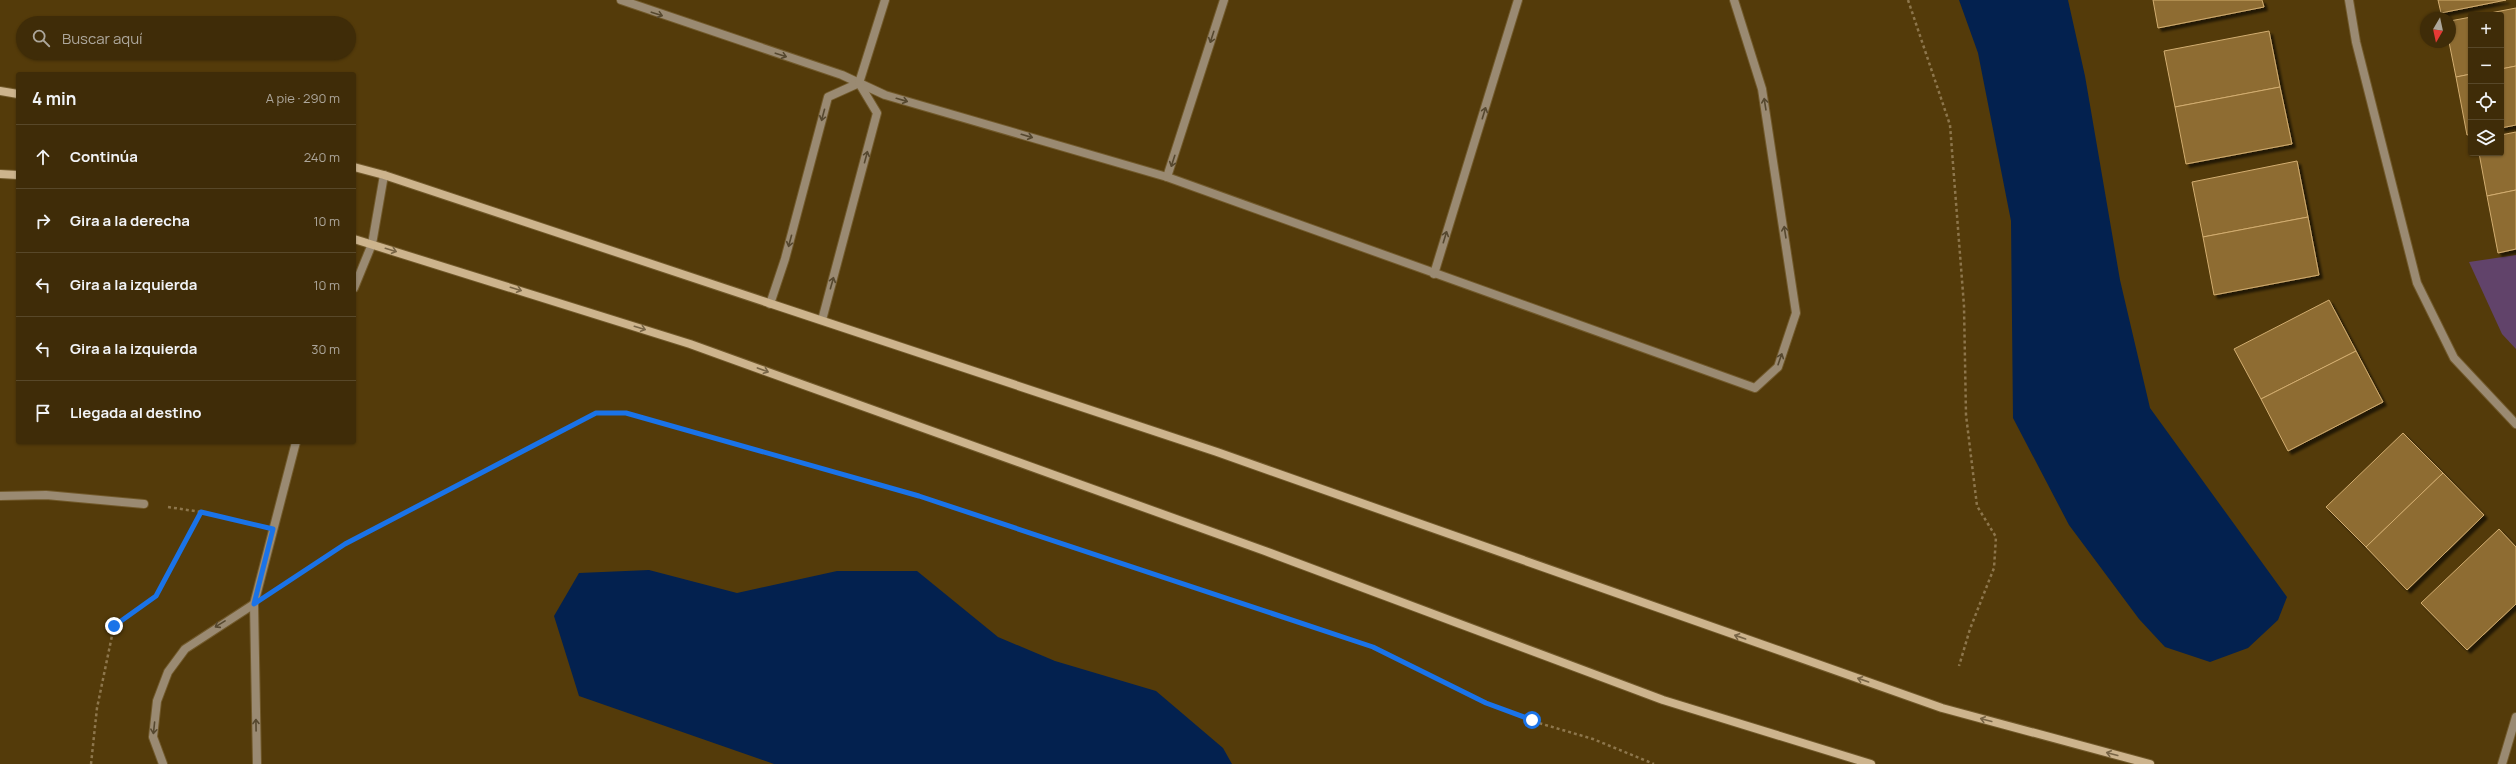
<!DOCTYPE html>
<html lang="es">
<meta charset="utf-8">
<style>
:root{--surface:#3f2c08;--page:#4a3816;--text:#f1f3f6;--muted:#ada79c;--line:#584829}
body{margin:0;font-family:Manrope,sans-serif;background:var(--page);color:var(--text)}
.controls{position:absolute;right:12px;top:12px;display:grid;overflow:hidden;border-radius:4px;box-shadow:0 1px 3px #0004}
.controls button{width:36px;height:36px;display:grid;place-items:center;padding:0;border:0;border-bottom:1px solid var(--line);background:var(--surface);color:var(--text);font:20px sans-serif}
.compass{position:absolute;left:2420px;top:12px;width:36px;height:36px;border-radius:50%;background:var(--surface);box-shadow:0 1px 3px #0004;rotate:189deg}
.stop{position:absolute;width:12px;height:12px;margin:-9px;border:3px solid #1a73e8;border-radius:50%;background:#fff}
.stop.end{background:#1a73e8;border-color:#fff;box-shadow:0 1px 4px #0008}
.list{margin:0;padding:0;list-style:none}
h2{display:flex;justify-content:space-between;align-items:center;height:52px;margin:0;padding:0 16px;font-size:17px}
h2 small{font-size:13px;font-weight:400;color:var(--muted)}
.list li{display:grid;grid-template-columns:26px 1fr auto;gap:12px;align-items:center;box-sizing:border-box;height:64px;padding:0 16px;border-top:1px solid var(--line)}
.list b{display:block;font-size:15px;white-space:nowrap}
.list em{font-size:13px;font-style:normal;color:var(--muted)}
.icon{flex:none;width:22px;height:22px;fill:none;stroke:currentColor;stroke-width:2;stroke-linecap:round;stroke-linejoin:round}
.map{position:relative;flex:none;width:2516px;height:764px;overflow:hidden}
.search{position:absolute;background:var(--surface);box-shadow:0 1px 3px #0004;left:16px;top:16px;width:340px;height:44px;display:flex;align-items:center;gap:10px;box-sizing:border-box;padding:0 14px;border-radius:22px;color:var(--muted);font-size:15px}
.panel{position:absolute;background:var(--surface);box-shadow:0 1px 3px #0004;left:16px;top:72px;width:340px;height:372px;border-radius:4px}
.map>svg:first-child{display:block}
</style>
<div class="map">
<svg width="2516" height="764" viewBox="0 0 2516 764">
<defs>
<filter id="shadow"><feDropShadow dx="3.5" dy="3.5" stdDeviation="1" flood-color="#0009"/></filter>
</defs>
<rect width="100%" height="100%" fill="#543b0a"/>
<path fill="#61436a" d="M2516 255V349L2502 334 2469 262Z"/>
<g fill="#03214f">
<path d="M1959 0H2068L2085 76 2120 280 2150 408 2287 597 2278 620 2248 648 2210 662 2165 647 2139 619 2069 525 2013 418 2011 221 1978 53Z"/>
<path d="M649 570 737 593 837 571H917L998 637 1055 661 1156 691 1223 748 1232 764H774L579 696 554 616 579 573Z"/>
</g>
<g fill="#8e6c30" stroke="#d2ad71" filter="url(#shadow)">
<path d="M2153 0H2262L2264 7 2158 28Z"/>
<path d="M2438 0H2506L2441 13Z"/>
<path d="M2516 8V66L2501 69V15H2480Z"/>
<path d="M2471 17V74L2456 77 2449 42 2450 21Z"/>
<path d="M2269 31 2280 87 2175 107 2164 51Z"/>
<path d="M2516 66V125L2501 128V69Z"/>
<path d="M2471 74V134L2467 135 2456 77Z"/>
<path d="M2280 87 2292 144 2186 164 2175 107Z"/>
<path d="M2516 132V190L2487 196 2479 153H2501V135Z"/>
<path d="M2297 161 2308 217 2203 237 2192 182Z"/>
<path d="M2516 190V249L2498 253 2487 196Z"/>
<path d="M2308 217 2319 275 2214 295 2203 237Z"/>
<path d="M2329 300 2356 351 2261 399 2234 349Z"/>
<path d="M2356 351 2383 402 2288 451 2261 399Z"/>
<path d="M2403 433 2443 473 2366 547 2326 507Z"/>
<path d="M2443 473 2484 515 2407 590 2366 547Z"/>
<path d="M2499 529 2516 547V604L2467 650 2421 603Z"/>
</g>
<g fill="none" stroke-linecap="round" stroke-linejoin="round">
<g stroke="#71592b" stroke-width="10">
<g id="street">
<path d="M621 0 842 75 885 95 1167 177 1755 388 1778 367 1796 313 1762 89 1734 0"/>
<path d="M2349 0 2356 42 2417 283 2454 358 2516 424"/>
<path d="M1167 177 1224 0"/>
<path d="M1434 274 1518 0"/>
<path d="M354 288 372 244 384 175"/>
<path d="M770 304 785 259 828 97 859 83"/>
<path d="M822 320 877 113 859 83 885 0"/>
<path d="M0 496 46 495 144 504"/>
<path d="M163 764 153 737 157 701 168 672 185 649 254 604"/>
<path d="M257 764 254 604 296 442"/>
<path d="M2502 764 2516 717"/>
</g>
</g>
<g stroke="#71592b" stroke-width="10">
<g id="secondary">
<path d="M0 91 18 94"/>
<path d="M354 167 384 175 1217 452 1942 708 2150 764"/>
<path d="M0 174 18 175"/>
<path d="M354 239 690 344 1265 551 1663 700 1871 764"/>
</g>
</g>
<g stroke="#8d764c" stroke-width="2.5" stroke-dasharray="3 3" stroke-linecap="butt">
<path d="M1908 0 1950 125 1964 306 1966 415 1977 506 1996 537 1994 568 1970 629 1959 666"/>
<path d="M168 507 201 512 249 523"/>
<path d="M286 583 345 544 596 413H626L919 496 1373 647 1486 703 1532 721 1593 739 1654 764"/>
<path d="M91 764 97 708 114 626 157 596 201 512"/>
</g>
<use href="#street" stroke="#9a8a72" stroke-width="8"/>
<use href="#secondary" stroke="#cdb48d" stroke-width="8"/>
</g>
<defs><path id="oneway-shaft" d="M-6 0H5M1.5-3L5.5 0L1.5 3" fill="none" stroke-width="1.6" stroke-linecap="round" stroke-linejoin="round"/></defs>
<g stroke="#56482f">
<use href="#oneway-shaft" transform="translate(657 14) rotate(18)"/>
<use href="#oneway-shaft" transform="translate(1212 37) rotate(108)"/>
<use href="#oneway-shaft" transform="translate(781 55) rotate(18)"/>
<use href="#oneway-shaft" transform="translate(902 100) rotate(16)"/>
<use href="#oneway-shaft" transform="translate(1765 104) rotate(-99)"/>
<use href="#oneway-shaft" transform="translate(1484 113) rotate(-73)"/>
<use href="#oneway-shaft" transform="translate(823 115) rotate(105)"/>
<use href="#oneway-shaft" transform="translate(1027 136) rotate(16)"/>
<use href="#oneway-shaft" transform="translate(866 157) rotate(-75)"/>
<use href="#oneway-shaft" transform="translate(1173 161) rotate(108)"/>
<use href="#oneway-shaft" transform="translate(1785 232) rotate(-99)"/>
<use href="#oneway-shaft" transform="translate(1445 237) rotate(-73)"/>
<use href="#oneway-shaft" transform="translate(790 241) rotate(105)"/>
<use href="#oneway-shaft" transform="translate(832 283) rotate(-74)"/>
<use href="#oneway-shaft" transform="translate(1780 359) rotate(-71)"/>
<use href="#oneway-shaft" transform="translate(220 624) rotate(148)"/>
<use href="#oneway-shaft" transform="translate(256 725) rotate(-91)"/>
<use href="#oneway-shaft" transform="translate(154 728) rotate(96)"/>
</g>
<g stroke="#786546">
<use href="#oneway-shaft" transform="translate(391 250) rotate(17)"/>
<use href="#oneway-shaft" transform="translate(516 289) rotate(17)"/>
<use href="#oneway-shaft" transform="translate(640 328) rotate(17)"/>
<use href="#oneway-shaft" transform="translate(763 370) rotate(20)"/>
<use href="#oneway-shaft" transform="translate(1740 637) rotate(-161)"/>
<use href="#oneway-shaft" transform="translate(1863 680) rotate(-161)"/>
<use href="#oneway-shaft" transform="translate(1986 720) rotate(-165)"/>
<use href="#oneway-shaft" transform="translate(2112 754) rotate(-165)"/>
</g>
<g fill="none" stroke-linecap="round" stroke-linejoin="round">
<path stroke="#1a73e8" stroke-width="5" d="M114 626 156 596 201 512 273 529 254 604 345 544 596 413H626L919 496 1373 647 1486 703 1532 720"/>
</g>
</svg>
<div class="controls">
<button>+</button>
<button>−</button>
<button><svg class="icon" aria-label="locate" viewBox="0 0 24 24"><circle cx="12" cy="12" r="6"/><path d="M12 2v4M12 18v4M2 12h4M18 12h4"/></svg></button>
<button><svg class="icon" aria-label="layers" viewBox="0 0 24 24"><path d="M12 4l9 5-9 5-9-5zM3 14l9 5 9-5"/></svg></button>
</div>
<svg class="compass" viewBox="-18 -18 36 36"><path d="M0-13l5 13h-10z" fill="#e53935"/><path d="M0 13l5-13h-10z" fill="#ada79c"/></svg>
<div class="stop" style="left:1532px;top:720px"></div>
<div class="stop end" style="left:114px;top:626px"></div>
<div class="search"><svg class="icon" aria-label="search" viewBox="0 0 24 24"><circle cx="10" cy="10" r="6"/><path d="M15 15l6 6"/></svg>Buscar aquí</div>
<section class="panel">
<h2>4 min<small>A pie · 290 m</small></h2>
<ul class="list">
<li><svg class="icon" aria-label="ahead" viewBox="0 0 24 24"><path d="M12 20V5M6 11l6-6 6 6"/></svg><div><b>Continúa</b></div><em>240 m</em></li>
<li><svg class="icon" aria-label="right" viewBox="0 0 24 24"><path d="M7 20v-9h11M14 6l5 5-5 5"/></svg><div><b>Gira a la derecha</b></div><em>10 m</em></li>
<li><svg class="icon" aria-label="left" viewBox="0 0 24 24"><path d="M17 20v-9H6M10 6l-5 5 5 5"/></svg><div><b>Gira a la izquierda</b></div><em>10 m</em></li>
<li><svg class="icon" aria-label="left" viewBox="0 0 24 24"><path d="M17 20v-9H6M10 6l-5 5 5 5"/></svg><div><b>Gira a la izquierda</b></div><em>30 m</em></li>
<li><svg class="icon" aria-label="arrive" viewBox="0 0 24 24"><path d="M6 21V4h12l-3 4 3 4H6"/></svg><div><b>Llegada al destino</b></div></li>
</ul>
</section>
</div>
